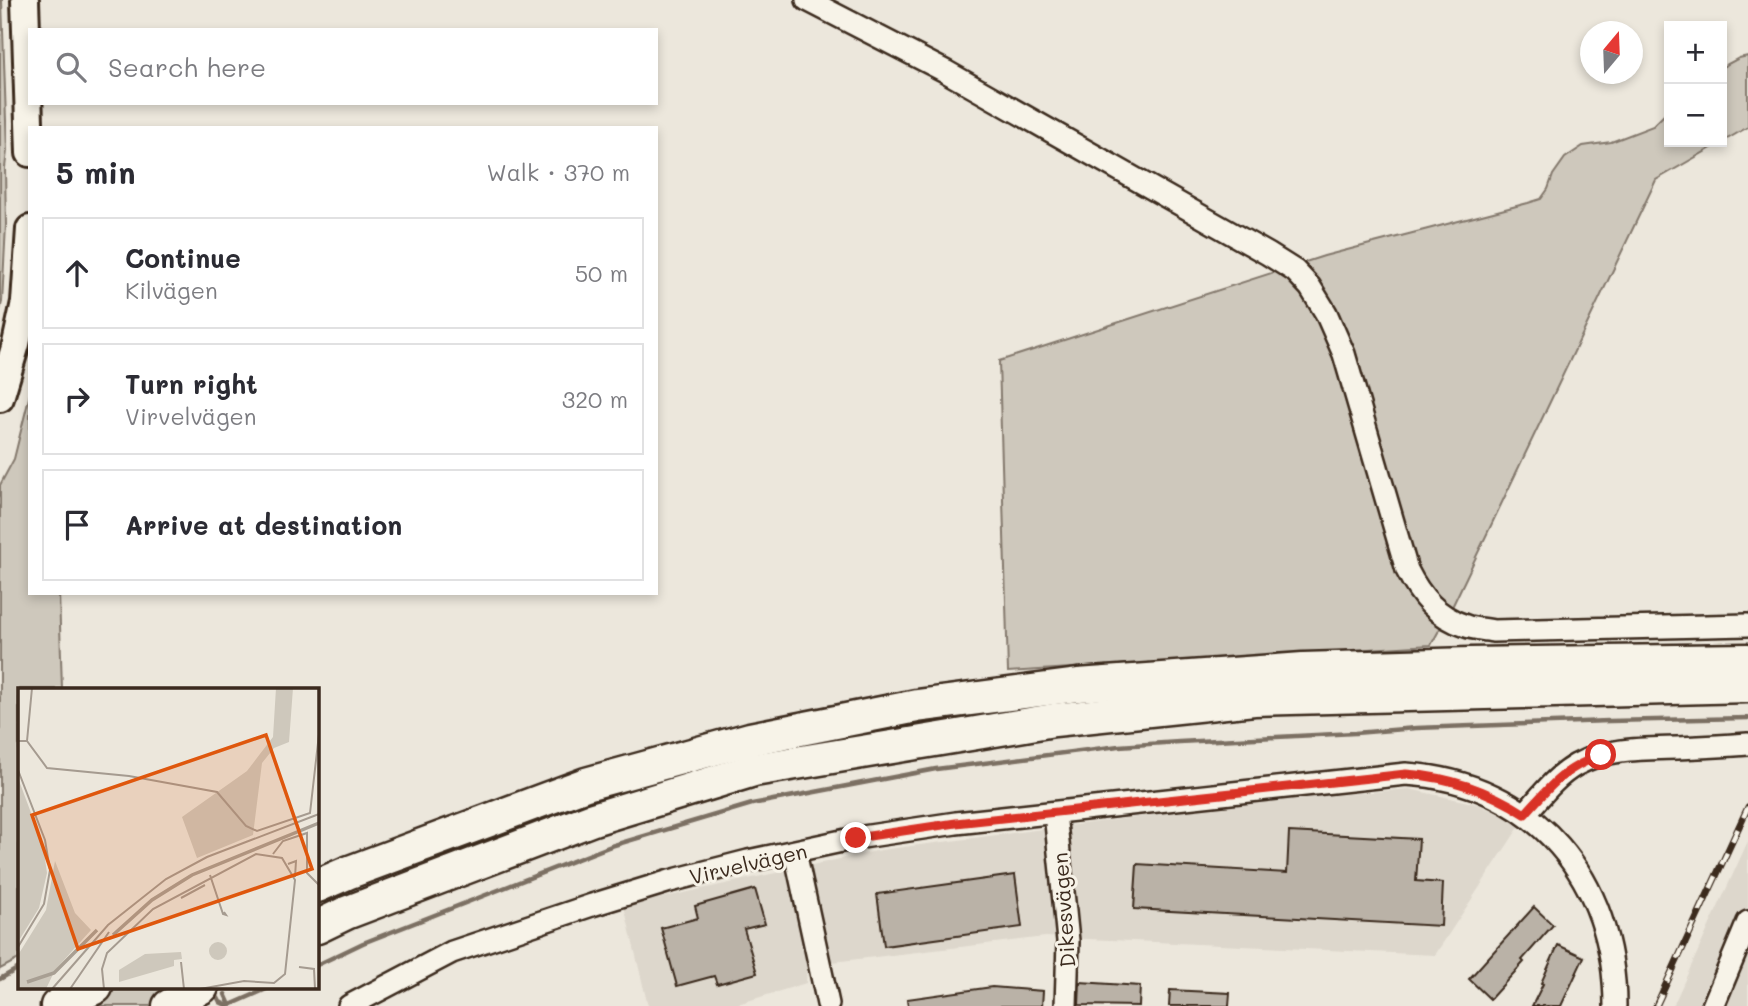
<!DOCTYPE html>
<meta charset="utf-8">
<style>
:root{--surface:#fff;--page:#f2f2f3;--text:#2b2b33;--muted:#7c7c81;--line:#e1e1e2}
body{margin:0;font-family:Mali,sans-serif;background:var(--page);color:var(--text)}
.controls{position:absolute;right:21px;top:21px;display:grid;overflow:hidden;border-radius:0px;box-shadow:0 4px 10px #0003}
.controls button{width:63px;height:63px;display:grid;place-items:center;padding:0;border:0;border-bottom:2px solid var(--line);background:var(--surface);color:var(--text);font:35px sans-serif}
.compass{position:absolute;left:1580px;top:21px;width:63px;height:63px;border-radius:50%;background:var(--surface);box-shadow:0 4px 10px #0003;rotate:19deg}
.stop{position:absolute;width:21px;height:21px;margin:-16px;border:5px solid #d93025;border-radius:50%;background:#fff}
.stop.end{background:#d93025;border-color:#fff;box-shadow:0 2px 7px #0008}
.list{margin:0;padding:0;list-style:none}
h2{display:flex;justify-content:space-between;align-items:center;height:91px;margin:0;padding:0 28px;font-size:30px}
h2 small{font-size:23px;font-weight:400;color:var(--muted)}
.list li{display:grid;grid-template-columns:46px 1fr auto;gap:21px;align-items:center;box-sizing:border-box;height:112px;margin:0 14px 14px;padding:0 14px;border:2px solid var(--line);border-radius:0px}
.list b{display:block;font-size:26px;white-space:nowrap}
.list p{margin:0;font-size:23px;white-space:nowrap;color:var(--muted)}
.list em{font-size:23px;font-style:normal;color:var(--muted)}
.icon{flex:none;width:38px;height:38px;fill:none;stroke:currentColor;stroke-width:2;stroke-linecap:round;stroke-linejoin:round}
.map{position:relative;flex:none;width:1748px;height:1006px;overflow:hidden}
.search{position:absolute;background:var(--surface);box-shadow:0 4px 10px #0003;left:28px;top:28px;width:630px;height:77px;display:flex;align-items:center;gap:18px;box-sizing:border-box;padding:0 24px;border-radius:0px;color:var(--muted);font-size:26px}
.panel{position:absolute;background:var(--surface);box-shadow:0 4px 10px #0003;left:28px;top:126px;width:630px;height:469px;border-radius:0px}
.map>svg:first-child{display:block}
</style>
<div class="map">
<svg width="1748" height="1006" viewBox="0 0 1748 1006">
<rect width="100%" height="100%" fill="#ece7dc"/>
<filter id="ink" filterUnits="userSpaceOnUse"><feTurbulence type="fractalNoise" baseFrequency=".0143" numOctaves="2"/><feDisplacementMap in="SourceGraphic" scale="14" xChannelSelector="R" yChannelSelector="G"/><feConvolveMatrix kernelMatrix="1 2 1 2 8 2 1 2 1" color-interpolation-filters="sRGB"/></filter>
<g filter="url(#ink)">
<g fill="#ddd7cc">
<path d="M1409 789 1477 804 1521 824 1435 955 1045 937 807 965 806 983 731 1006H648L624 906 881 850 1261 801Z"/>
<path d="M1748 841V1006H1673Z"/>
</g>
<g fill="#cec8bc" stroke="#84796d" stroke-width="2">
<path d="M0 0H2L7 151 5 168 6 225 2 302 0 310Z"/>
<path d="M1748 56V127L1656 180 1453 605 1431 645 1008 672 999 361 1324 256 1528 203 1541 199 1548 189 1553 175 1565 158 1583 146 1611 142 1653 126 1669 110V142H1722V67L1739 58Z"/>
<path d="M30 394V593H59L62 689H19V959L0 969V485L14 459Z"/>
<path d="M1144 694 924 729 317 918V897L560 807 759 751 928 720Z"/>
<path d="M115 987H182L151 1006H76Z"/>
</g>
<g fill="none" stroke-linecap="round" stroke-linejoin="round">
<g stroke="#7c7064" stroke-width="4.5">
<path d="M317 965 363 943 611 846 752 804 936 769 1119 746 1179 742 1355 733 1416 728 1609 721 1748 718"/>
<path d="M0 979 19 968"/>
<path d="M225 994 229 1003 231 1005"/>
<path d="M218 998 220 1002 228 1006 271 987"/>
</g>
</g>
<g fill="#bab2a7" stroke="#3b2a1e" stroke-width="2">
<path d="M1289 832 1419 839 1416 881 1443 883 1441 926 1134 909 1137 864 1287 873Z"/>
<path d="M1015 875 1022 927 884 946 877 894Z"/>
<path d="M755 889 765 924 744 929 757 973 717 984 714 976 677 986 661 928 698 918 695 906Z"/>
<path d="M1534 907 1553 925 1522 960 1524 962 1490 999 1469 979Z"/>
<path d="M1558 945 1584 957 1561 1006H1532L1543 984 1541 983Z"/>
<path d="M1080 982 1140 986 1139 1006 1079 1005Z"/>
<path d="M992 987 1043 991 1042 1006H908L907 999Z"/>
<path d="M1170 990 1230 993 1229 1006H1169Z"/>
</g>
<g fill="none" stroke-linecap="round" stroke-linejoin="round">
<g stroke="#3b2a1e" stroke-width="26">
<g id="minor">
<path d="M807 0 945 71 1268 254 1295 271 1310 287 1326 313 1344 354 1407 570C1420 596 1437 617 1466 626 1474 629 1484 629 1493 631L1748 625"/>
<path d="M1055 813 1068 941 1066 1006"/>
<path d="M1525 814C1541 796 1555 777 1576 765 1607 748 1643 749 1677 748 1701 747 1724 746 1748 744"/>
<path d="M795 852 828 1004"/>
<path d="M349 1006 452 952 592 905 670 881 748 861 856 838 956 823 1406 774C1536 782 1615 880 1615 1006"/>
<path d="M1713 1006 1748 922"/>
</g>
</g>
<g stroke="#3b2a1e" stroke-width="32">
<g id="major">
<path d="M25 0 30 153"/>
<path d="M0 398 16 344 25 302 30 229"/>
</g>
</g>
<g stroke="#3b2a1e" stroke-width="37">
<g id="highway">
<path d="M317 886 347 873 586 784 750 739 917 706 1078 685 1303 669 1470 664 1748 660"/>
<path d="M317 927 346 913 593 819 754 770 1054 720 1254 699 1748 686"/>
<path d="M57 1006 96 987"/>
<path d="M169 1006 202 987"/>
</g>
</g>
<use href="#minor" stroke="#f7f3e8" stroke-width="21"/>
<use href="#major" stroke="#f7f3e8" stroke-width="26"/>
<use href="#highway" stroke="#f7f3e8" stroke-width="32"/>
<g stroke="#3b2a1e" stroke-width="7">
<path id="rail" d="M1656 1006 1748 807"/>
</g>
<use href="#rail" stroke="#f7f3e8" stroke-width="4.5" stroke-dasharray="13" stroke-linecap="butt"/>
</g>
</g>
<g fill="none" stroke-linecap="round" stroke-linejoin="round" filter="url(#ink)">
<path stroke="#d93025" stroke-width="9" d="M856 838 956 823 1406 774C1450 777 1488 790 1525 814 1551 785 1563 769 1601 755"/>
</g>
<g text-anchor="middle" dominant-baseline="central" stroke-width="6" stroke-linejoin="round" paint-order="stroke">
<g font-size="21" fill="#3b2a1e" stroke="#f7f3e8">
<text transform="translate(748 863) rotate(-13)">Virvelvägen</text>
<text transform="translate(1063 910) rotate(-94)">Dikesvägen</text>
</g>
</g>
<g transform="translate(18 688)">
<rect width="301" height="301" fill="#ece7dc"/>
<path d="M258 0H275L271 54 256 60 244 75 235 147 179 170 164 129 229 83 255 49ZM0 90 25 157 29 185 21 220 0 254ZM37 173 57 225 73 242 37 282 28 301H0V267L28 222ZM191 263a9 9 0 1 1 18 0a9 9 0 1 1-18 0ZM163 264 164 271 156 272V278L101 294V282L127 266Z" fill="#cec8bc"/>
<path fill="none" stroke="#a89f93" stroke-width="3.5" d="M95 247 134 212 174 187 301 135M9 294 36 285 79 242"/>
<path fill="none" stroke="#a59b90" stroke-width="2" d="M0 53H9L29 80 111 88 199 104 228 138 239 143 292 125 301 46M9 53 14 0M0 82 27 152 32 182 26 216 0 259M255 166 265 153 289 145V185L301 197M270 176 278 173 277 189M192 187 205 226 208 227 206 224M163 210 187 197M163 274 166 301M281 279 296 281 297 301M34 301 90 237 148 191 189 169 301 126M52 301 91 244M86 301 84 281 89 265 135 221 238 166 264 170 277 192 267 286 256 295 226 293 182 301"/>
<path fill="#df570d" fill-opacity="0.15" stroke="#df570d" stroke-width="3.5" d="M248 47 294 181 60 261 14 127Z"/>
<rect width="301" height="301" fill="none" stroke="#3b2a1e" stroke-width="3.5"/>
</g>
</svg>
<div class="controls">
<button>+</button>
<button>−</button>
</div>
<svg class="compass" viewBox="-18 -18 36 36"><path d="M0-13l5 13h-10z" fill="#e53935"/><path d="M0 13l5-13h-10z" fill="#7c7c81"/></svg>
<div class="stop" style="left:1601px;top:755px"></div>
<div class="stop end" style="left:856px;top:838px"></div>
<div class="search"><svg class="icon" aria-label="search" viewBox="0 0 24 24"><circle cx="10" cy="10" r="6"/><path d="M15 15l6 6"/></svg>Search here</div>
<section class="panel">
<h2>5 min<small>Walk · 370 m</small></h2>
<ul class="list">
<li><svg class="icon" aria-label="ahead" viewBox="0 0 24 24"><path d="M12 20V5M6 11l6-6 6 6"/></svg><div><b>Continue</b><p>Kilvägen</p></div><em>50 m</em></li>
<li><svg class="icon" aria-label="right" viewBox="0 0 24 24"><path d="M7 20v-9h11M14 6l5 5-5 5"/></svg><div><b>Turn right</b><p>Virvelvägen</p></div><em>320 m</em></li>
<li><svg class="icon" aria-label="arrive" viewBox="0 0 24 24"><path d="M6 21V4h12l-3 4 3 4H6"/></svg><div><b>Arrive at destination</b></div></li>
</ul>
</section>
</div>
